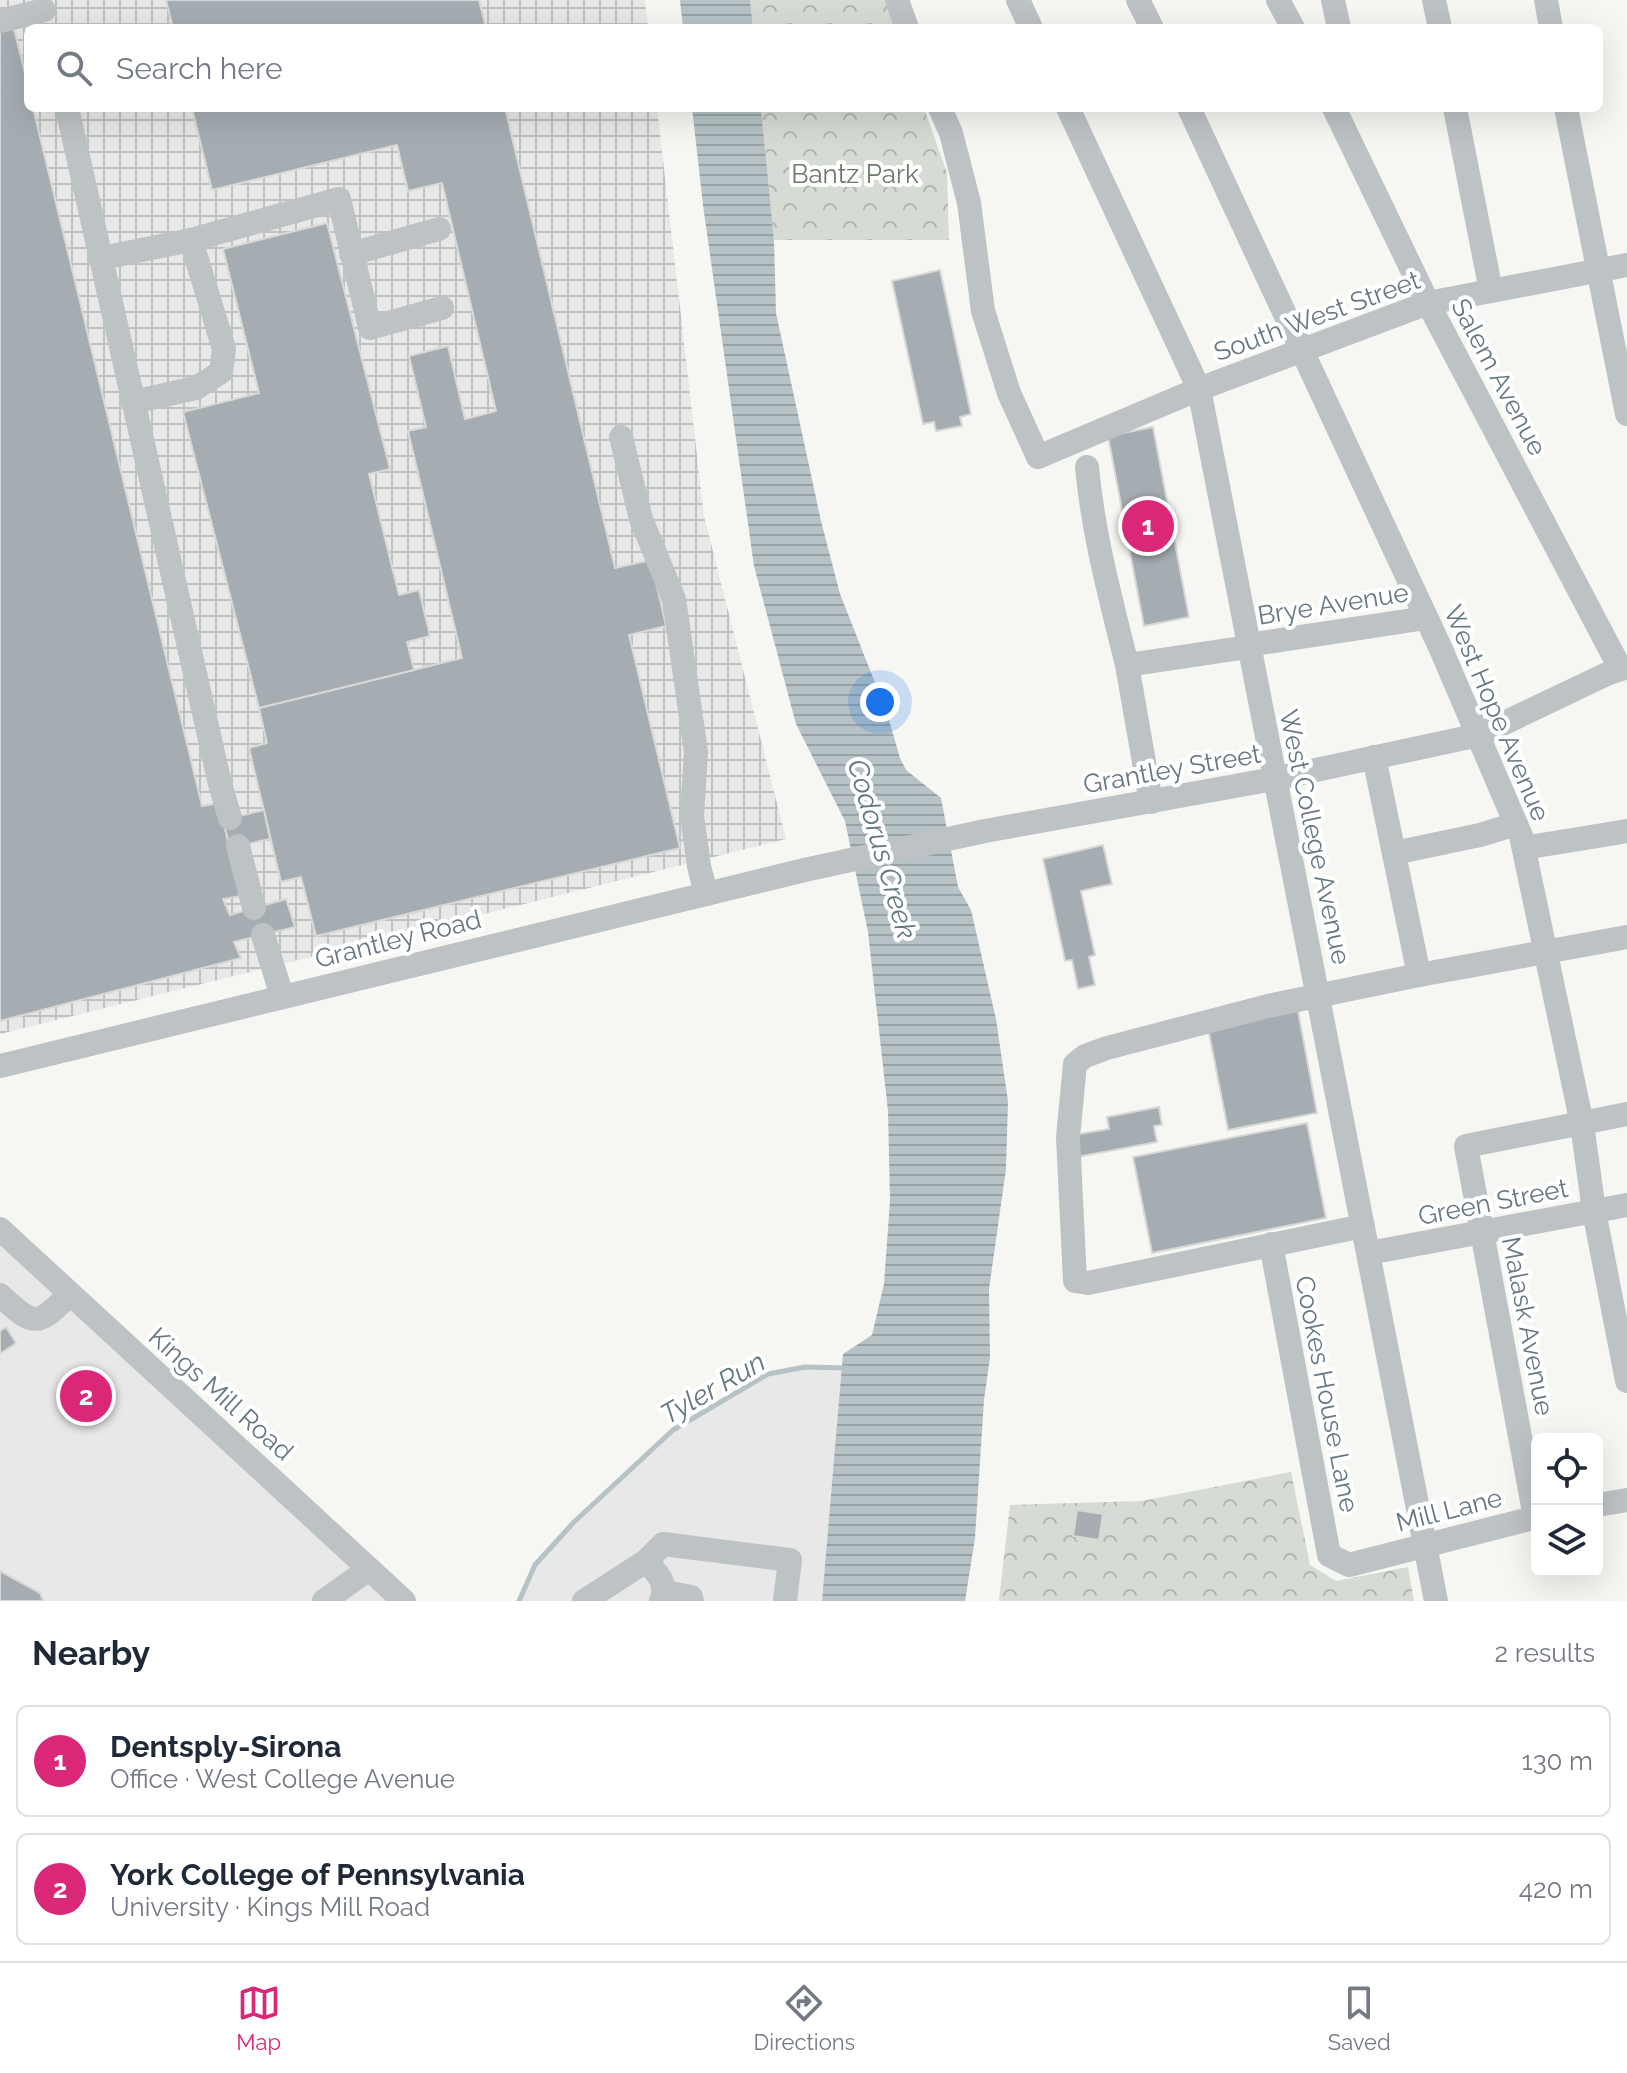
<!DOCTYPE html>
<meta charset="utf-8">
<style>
:root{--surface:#fff;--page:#f6f6f7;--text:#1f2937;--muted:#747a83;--line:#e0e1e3;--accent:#db2777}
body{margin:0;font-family:Raleway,sans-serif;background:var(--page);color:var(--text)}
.controls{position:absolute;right:24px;bottom:24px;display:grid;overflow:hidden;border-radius:12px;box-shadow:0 8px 32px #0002}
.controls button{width:72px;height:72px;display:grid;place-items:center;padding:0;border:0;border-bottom:2px solid var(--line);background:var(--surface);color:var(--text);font:40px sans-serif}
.you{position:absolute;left:880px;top:702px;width:28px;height:28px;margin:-20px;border:6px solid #fff;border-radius:50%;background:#1a73e8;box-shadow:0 0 0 12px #1a73e833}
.badge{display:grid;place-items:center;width:52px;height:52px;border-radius:50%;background:var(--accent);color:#fff;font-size:26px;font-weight:700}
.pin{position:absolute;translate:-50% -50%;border:4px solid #fff;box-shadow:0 2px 8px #0006}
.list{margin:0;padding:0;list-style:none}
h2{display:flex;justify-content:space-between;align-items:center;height:104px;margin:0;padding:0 32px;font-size:34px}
h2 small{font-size:26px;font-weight:400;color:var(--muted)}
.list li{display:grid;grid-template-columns:52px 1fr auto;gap:24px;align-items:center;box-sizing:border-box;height:112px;margin:0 16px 16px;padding:0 16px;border:2px solid var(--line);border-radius:12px}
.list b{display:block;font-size:30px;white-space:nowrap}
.list p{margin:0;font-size:26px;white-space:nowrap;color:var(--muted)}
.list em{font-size:26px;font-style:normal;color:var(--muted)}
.icon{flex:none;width:44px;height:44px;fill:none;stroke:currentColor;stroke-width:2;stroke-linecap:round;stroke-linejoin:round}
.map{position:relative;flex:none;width:1627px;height:1601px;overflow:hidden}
.search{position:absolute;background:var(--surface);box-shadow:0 8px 32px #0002;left:24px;right:24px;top:24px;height:88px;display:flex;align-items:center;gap:20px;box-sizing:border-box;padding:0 28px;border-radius:12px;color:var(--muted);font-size:30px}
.sheet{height:360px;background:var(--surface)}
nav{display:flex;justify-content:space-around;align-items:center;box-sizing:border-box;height:112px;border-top:2px solid var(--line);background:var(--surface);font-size:22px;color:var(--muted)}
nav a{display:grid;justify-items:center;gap:4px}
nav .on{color:var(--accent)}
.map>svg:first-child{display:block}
</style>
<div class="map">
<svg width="1627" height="1601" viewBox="0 0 1627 1601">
<defs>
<pattern id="industrial-grid" width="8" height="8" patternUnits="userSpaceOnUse" patternTransform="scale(2)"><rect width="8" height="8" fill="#e7e8e7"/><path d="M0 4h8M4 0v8" fill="none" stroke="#bfc1c1"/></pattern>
<pattern id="forest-crowns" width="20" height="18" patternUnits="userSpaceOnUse" patternTransform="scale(2)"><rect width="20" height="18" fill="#d6dbd3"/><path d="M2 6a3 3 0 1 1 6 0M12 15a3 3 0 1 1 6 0" fill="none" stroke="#b1b6b1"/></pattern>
<pattern id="water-rules" width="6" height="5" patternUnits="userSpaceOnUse" patternTransform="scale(2)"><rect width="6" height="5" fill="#b6c2c5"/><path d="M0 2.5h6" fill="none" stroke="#98a2a5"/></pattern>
</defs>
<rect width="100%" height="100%" fill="#f6f6f3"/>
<g fill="#e7e8e7">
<path d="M0 1238 389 1601H0Z"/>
<path d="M805 1367 843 1368 822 1601H519L535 1565 623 1474 673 1430 760 1378 787 1369Z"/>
</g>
<path fill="url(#industrial-grid)" d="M0 0H645L648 28H28V108H657L704 516 786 839 0 1034Z"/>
<g fill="url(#forest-crowns)">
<path d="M750 0H886L896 28H753Z"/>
<path d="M761 108H924L947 173 949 240H774Z"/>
<path d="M1291 1472 1310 1565 1336 1581 1408 1567 1414 1601H999L1010 1505 1142 1501Z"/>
</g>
<g fill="url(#water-rules)">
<path d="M680 0H750L753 28H683Z"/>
<path d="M692 108H761L774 240 776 313 821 521 840 594 887 713 900 758 906 770 941 798 958 887 971 910 996 1019 1008 1101 1006 1169 989 1289 990 1357 984 1400 975 1538 965 1601H822L843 1354 872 1335 884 1284 890 1201 888 1111 868 932 845 821 796 724 754 566 703 205Z"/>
</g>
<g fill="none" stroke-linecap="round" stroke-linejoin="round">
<path stroke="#b6c2c5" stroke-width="5" d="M519 1601 535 1565 574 1522 673 1430 768 1374 805 1367 847 1368"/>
</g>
<g fill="#a5adb2" stroke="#d8d8d6" stroke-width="2">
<path d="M166 0H479L486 28H173Z"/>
<path d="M13 25 28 85V108H33L202 806 219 803 241 896 223 899 230 915 286 899 295 927 234 942 241 958 0 1021V28Z"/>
<path d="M192 108H505L615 568 651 560 666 626 629 635 680 848 316 936 301 877 281 882 249 748 267 743 259 708 462 658 408 431 426 427 409 356 448 346 465 419 496 411 442 183 408 191 397 145 212 190Z"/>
<path d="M327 223 390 469 369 474 399 595 419 590 430 636 407 642 414 670 259 708 183 412 259 393 223 249Z"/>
<path d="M940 270 971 414 960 417 962 426 936 431 934 422 923 424 892 281Z"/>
<path d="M1153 427 1189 617 1144 626 1108 436Z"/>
<path d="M264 810 270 839 230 848 223 820Z"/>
<path d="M1103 845 1112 884 1081 891 1095 955 1089 957 1095 985 1078 989 1072 960 1065 961 1043 859Z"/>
<path d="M1298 1011 1317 1113 1228 1130 1208 1028Z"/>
<path d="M1159 1107 1162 1125 1154 1126 1157 1142 1077 1157 1073 1135 1109 1129 1107 1117Z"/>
<path d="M1307 1123 1326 1218 1152 1253 1133 1157Z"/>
<path d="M6 1327 16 1343 0 1354V1331Z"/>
<path d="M1077 1510 1103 1514 1099 1540 1073 1536Z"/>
<path d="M0 1571 40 1593 43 1601H0Z"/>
</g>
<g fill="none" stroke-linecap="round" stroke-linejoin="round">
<g stroke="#bdc2c5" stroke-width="24">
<path d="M897 0 907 28"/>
<path d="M1018 0 1031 28"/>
<path d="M1138 0 1152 28"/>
<path d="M1278 0 1293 28"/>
<path d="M1333 0 1339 28"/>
<path d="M1434 0 1440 28"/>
<path d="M1546 0 1551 28"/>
<path d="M0 21 44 10"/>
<path d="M67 108 220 784 230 818"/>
<path d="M940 108 951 133 969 203 983 311 1009 393 1038 457 1199 389 1428 303 1627 265"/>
<path d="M1068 108 1199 389 1436 1601"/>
<path d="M1189 108 1440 647 1521 836 1582 1124 1594 1211 1627 1381"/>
<path d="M1334 108 1428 303 1620 668"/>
<path d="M1455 108 1491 291"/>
<path d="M1566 108 1627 414"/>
<path d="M191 240 339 199 370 328 442 308"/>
<path d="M351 254 439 229"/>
<path d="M102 258 191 240 224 349 221 372 196 388 133 402"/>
<path d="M621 437 641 519 674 599 696 752 692 816 699 866 706 894"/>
<path d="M1087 467C1093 534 1111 600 1127 665"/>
<path d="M1248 645 1426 618"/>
<path d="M1374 757 1419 975"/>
<path d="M1151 802 1127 665 1248 647"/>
<path d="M238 846 254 908"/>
<path d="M1524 848 1627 831"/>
<path d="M1394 853 1480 835 1516 824"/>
<path d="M263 935 282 996"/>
<path d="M0 1066 809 869 985 831 1274 779 1479 735 1609 673 1627 667"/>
<path d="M1363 1226 1088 1283 1075 1281 1068 1137 1075 1064 1085 1056 1107 1048 1268 1006 1419 975 1627 937"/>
<path d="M0 1229 404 1601"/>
<path d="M1271 1244 1329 1555 1349 1565 1537 1517"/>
<path d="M1369 1253 1627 1205"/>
<path d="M0 1295C34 1327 37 1327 70 1294"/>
<path d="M1597 1505 1627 1500"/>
<path d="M1535 1517 1466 1146 1627 1114"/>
<path d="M646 1561C658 1574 668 1583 661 1601"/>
<path d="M665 1592 691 1597 692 1601"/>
<path d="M324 1601 369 1569"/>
<path d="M584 1601 646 1561 663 1544 790 1560 785 1601"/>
</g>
</g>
<g text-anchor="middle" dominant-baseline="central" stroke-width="8" stroke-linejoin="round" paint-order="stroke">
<g font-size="26" fill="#6b7a66" stroke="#fff">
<text x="855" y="174">Bantz Park</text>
</g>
<g font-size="26" fill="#677882" stroke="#fff">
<text transform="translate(1317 316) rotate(-20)">South West Street</text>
<text transform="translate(1499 377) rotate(62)">Salem Avenue</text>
<text transform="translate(1333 604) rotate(-9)">Brye Avenue</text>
<text transform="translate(1497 713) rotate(67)">West Hope Avenue</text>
<text transform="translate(1172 769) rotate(-10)">Grantley Street</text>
<text transform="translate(1315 837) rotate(78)">West College Avenue</text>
<text transform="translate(398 939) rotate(-14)">Grantley Road</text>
<text transform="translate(1493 1202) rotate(-11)">Green Street</text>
<text transform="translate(1528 1326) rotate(79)">Malask Avenue</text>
<text transform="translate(221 1394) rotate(42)">Kings Mill Road</text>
<text transform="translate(1327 1394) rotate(79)">Cookes House Lane</text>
<text transform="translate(1449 1510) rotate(-14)">Mill Lane</text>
</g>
<g font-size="28" font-style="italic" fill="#63787f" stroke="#fff">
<text transform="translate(882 849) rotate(74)">Codorus Creek</text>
<text transform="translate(713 1388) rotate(-30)">Tyler Run</text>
</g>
</g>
</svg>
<div class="controls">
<button><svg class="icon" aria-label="locate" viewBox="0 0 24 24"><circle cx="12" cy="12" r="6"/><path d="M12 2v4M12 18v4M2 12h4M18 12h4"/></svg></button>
<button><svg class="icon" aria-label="layers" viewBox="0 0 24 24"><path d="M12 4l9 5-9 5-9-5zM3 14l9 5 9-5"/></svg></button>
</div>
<div class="you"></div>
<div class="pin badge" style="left:1148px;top:526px">1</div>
<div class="pin badge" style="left:86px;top:1396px">2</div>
<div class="search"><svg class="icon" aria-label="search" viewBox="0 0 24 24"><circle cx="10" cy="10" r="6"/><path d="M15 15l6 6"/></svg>Search here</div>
</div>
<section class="sheet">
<h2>Nearby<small>2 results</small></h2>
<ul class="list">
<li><span class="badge">1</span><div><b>Dentsply-Sirona</b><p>Office · West College Avenue</p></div><em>130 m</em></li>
<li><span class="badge">2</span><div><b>York College of Pennsylvania</b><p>University · Kings Mill Road</p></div><em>420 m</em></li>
</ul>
</section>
<nav>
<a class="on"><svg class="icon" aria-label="map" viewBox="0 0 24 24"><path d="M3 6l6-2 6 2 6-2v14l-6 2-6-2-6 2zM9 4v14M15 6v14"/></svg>Map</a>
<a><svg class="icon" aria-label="directions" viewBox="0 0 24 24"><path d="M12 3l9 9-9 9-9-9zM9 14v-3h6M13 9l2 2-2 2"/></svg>Directions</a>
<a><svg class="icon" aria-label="saved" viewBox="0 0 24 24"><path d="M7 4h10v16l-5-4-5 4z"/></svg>Saved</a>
</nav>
